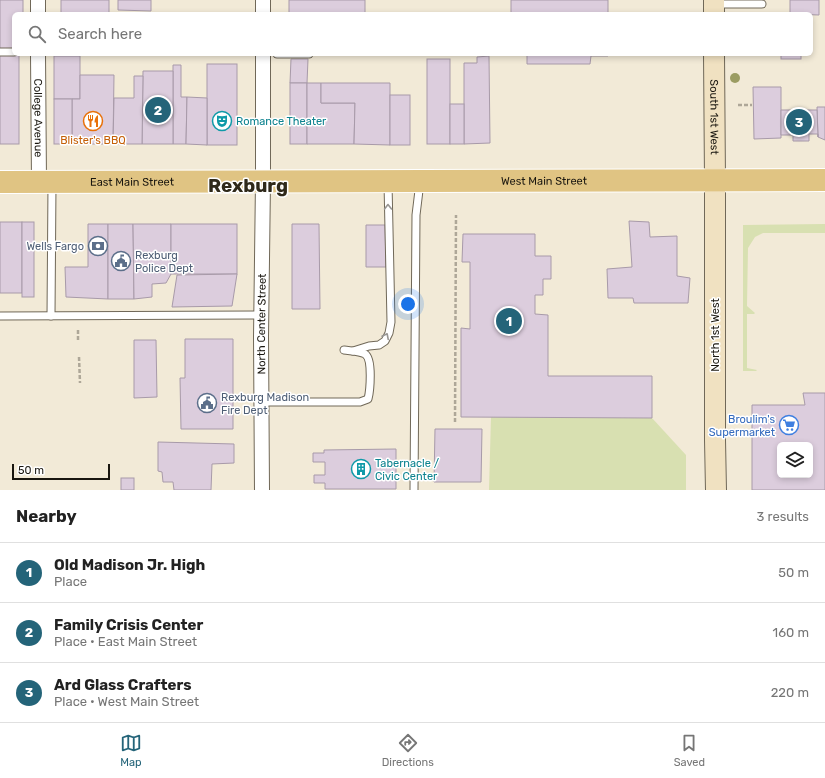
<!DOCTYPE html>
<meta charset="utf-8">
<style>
:root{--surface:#fff;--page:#f6f6f6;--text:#222;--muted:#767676;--line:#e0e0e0;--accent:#246479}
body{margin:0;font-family:Rubik,sans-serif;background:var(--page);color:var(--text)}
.controls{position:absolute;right:12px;bottom:12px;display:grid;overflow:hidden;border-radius:6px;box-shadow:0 2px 6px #0003}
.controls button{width:36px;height:36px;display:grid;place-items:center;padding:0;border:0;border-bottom:1px solid var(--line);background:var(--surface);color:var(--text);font:20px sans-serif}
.scale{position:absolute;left:12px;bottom:10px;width:98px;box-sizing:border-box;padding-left:4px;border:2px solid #19160f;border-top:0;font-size:11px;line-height:14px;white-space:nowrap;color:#19160f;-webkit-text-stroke:3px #fff;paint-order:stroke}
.you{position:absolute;left:408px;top:304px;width:14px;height:14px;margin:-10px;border:3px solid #fff;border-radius:50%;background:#1a73e8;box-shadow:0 0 0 6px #1a73e833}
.badge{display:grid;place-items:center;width:26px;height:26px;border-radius:50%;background:var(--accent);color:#fff;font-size:13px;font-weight:700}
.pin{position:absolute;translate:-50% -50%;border:2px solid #fff;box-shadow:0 1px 4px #0006}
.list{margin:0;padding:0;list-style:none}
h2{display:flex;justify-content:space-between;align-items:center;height:52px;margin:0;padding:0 16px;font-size:17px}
h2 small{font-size:13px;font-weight:400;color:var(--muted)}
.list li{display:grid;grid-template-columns:26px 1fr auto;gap:12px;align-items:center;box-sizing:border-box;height:60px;padding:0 16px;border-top:1px solid var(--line)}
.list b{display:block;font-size:15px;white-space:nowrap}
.list p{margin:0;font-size:13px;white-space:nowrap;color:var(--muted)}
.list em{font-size:13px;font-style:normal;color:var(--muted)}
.icon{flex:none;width:22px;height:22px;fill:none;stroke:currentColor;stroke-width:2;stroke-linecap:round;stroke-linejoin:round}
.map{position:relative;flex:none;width:825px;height:490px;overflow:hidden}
.search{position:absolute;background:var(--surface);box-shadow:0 2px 6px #0003;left:12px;right:12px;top:12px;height:44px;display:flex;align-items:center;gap:10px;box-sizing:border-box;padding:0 14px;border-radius:6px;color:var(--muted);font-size:15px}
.sheet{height:232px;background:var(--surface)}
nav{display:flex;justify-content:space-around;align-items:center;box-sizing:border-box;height:56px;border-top:1px solid var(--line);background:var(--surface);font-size:11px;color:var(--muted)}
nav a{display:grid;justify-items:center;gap:2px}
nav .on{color:var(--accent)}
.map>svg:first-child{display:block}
</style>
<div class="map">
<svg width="825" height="490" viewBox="0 0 825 490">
<rect width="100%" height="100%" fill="#f2ead7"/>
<g fill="#d8e0b1">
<path d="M825 224V233H763L755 237 748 248 747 306 755 313 754 314H747V368L757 370 756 371H743V225Z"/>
<path d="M491 417 652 418 686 455V490H489Z"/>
</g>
<g fill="#dccddd" stroke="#a89aa9" fill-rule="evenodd">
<path d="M0 0H23V14H14V49H0Z"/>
<rect x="61" y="0" width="48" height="14"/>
<path d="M118 0H151V11L118 10Z"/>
<rect x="289" y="0" width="76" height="14"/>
<rect x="511" y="0" width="97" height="14"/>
<path d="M790 0H819V15L790 14Z"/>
<path d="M510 54H608V56H591L590 64H527V55Z"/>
<rect x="781" y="54" width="20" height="5"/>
<rect x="0" y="55" width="19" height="89"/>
<rect x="54" y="56" width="26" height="43"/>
<path d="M489 56 490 143 464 144V63H477V57Z"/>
<path d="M291 59H308L307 83H290Z"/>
<rect x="427" y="59" width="23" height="85"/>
<rect x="207" y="64" width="30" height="81"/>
<path d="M173 65H181V97H187L186 144H173Z"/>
<path d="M143 71H173V144H142Z"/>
<path d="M80 75H114L113 144H72V99H80Z"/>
<path d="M134 76H143L142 144H113L114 98H134Z"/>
<rect x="290" y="83" width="17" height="61"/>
<path d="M307 83H321V103H355L354 144H307Z"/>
<path d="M321 83H390V145L354 144 355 103H321Z"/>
<path d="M753 87H781V138L754 139Z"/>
<rect x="390" y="95" width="20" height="50"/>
<path d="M187 97 207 98V145L186 144Z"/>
<rect x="54" y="99" width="18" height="45"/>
<rect x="450" y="104" width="14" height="40"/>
<path d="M817 107H825V140L818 137Z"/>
<path d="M781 110H817L818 137V134H809V141H793V135H781Z"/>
<path d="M629 221 649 222 650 237 677 236V276L690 278 688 303H634L633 298H608L607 269 632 267Z"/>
<rect x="0" y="222" width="22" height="71"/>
<rect x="22" y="222" width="12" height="75"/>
<path d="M88 224H108V299L66 297 65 267H88Z"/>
<path d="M108 224H133L134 299H108Z"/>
<path d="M133 224H171V274L166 283 152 284V297L134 299Z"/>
<rect x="171" y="224" width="66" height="50"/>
<path d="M292 224H319L320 309H292Z"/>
<path d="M366 225H385L386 267H366Z"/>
<path d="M463 234H535V256H551V279H543V295H535V314L548 315V376H652V418L461 417V328L470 329V262H462Z"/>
<path d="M237 274 232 306 172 307 177 275Z"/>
<path d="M185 339H233V429H181L180 378H185Z"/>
<path d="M134 340H156L157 397 134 398Z"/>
<path d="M803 393H825V490H752V405H805ZM780 445H810V475H780Z"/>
<path d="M435 429H482L481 482H434Z"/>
<path d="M158 442 234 444V463L212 464 211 490H174L173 482H163L162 472 158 471Z"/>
<path d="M396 449V489H325V483H314V475H325V462H313V453H324V450Z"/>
<rect x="121" y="478" width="13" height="12"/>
</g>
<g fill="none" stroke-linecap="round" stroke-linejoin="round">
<g stroke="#706858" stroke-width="9">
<g id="lane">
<path d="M716 4H762"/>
<path d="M0 52H14"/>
<path d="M277 54H309"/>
<path d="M0 316 261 315"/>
<path d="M51 316 52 184"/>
<path d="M353 351 369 346 379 345 385 341 389 333 391 322 388 183"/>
<path d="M261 402H360L368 399C370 391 373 359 365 354 360 351 350 351 344 350"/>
<path d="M414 490 416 215 420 182"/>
</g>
</g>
<g stroke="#706858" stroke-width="16">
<g id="street">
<path d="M38 0V14"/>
<path d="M263 14V0"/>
<path id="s1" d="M38 54 39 182"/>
<path id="s2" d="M262 490 261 337 263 181V54"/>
</g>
</g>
<g stroke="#706858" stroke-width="22">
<g id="secondary">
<path d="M714 0V14"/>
<path id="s3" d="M714 54 715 180V440L716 490"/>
</g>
</g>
<g stroke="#fff" stroke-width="24">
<g id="primary">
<path id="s4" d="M0 182 825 180"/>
</g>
</g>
<g stroke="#aea798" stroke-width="2.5" stroke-dasharray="4 2" stroke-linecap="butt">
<path d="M738 105H752"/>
<path d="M78 330V341"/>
<path d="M79 357 80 383"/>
<path d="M455 422 456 215"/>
</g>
<use href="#lane" stroke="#fff" stroke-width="7"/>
<use href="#street" stroke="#fff" stroke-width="14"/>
<use href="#secondary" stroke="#f0e1c1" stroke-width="20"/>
<use href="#primary" stroke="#e0c483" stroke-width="22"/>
</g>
<circle fill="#9b9c62" cx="735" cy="78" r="5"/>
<defs><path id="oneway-chevron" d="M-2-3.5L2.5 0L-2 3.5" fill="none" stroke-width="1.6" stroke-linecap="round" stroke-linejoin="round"/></defs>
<g stroke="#989693">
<use href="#oneway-chevron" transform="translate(388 207) rotate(-91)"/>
<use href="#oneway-chevron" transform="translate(386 336) rotate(-63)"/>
</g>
<defs>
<g id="restaurant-ring" transform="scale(1)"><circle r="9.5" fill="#fff" stroke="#e8710a" stroke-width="1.5"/><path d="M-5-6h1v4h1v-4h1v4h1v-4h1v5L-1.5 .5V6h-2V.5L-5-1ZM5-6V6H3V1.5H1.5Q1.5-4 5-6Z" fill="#e8710a"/></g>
<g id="theatre-ring" transform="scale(1)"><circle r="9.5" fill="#fff" stroke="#0f9aa8" stroke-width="1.5"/><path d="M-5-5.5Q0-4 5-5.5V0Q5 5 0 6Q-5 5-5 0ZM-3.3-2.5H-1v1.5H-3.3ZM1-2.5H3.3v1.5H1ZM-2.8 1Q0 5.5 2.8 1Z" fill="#0f9aa8"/></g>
<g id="bank-ring" transform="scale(1)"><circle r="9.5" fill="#fff" stroke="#5c6f8a" stroke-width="1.5"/><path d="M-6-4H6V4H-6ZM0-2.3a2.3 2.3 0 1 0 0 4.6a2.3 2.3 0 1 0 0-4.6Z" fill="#5c6f8a"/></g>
<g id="civic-ring" transform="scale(1)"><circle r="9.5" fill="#fff" stroke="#5c6f8a" stroke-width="1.5"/><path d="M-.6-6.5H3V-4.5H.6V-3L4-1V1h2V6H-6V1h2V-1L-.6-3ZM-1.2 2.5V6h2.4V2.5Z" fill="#5c6f8a"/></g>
<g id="supermarket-ring" transform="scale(1)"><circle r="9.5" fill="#fff" stroke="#3f7fe0" stroke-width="1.5"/><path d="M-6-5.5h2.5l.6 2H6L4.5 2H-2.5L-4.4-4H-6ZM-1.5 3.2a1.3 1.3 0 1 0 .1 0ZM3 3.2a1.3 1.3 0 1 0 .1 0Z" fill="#3f7fe0"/></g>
<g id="building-ring" transform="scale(1)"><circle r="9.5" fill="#fff" stroke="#0f9aa8" stroke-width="1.5"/><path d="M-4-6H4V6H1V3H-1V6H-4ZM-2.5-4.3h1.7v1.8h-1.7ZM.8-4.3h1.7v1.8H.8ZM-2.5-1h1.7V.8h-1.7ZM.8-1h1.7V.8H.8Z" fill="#0f9aa8"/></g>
</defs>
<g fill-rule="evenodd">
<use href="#restaurant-ring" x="93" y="121"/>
<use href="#theatre-ring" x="222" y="121"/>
<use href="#bank-ring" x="98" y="246"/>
<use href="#civic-ring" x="121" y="261"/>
<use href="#civic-ring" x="207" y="403"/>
<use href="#supermarket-ring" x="789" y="425"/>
<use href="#building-ring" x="361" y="469"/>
</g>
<g text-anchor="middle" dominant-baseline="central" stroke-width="3" stroke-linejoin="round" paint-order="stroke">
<g font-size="11" fill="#19160f" stroke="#fff">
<text stroke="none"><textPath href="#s3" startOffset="63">South 1st West</textPath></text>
<text stroke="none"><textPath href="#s1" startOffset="64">College Avenue</textPath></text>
<text stroke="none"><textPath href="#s4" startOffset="132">East Main Street</textPath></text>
<text stroke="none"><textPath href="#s4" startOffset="544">West Main Street</textPath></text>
<text stroke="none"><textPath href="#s2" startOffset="166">North Center Street</textPath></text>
<text transform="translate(715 335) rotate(-90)">North 1st West</text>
</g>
<g font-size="11" fill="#0d838f" stroke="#fff" text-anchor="start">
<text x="236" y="121">Romance Theater</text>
<text x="375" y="463">Tabernacle /<tspan x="375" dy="13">Civic Center</tspan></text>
</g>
<g font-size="11" fill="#c56008" stroke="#fff">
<text x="93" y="140">Blister's BBQ</text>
</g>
<g font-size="11" fill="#4e5e75" stroke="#fff" text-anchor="start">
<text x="84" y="246" text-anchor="end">Wells Fargo</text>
<text x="135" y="255">Rexburg<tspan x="135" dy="13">Police Dept</tspan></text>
<text x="221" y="397">Rexburg Madison<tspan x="221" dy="13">Fire Dept</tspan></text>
</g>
<g font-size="11" fill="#366cbe" stroke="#fff" text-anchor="end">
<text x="775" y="419">Broulim's<tspan x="775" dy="13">Supermarket</tspan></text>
</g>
<g font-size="19" font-weight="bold" fill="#2f291a" stroke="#fff">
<text x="248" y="185">Rexburg</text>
</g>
</g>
</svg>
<div class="controls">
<button><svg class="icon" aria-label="layers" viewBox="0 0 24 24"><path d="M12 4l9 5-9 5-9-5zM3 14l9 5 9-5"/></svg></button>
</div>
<div class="scale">50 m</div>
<div class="you"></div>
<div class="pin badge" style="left:509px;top:321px">1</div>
<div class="pin badge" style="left:158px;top:110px">2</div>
<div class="pin badge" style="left:799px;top:122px">3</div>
<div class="search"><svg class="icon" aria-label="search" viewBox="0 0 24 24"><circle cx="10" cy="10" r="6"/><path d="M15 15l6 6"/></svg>Search here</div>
</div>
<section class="sheet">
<h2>Nearby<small>3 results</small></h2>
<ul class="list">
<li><span class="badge">1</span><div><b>Old Madison Jr. High</b><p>Place</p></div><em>50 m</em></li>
<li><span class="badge">2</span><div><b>Family Crisis Center</b><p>Place · East Main Street</p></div><em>160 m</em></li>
<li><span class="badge">3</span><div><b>Ard Glass Crafters</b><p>Place · West Main Street</p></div><em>220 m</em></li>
</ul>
</section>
<nav>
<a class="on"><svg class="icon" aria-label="map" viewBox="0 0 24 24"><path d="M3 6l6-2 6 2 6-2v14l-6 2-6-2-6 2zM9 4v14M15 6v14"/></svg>Map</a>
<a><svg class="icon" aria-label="directions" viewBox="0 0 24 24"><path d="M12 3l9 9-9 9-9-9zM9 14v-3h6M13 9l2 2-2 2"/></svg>Directions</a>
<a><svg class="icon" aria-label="saved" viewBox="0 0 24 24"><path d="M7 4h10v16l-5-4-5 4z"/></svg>Saved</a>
</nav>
